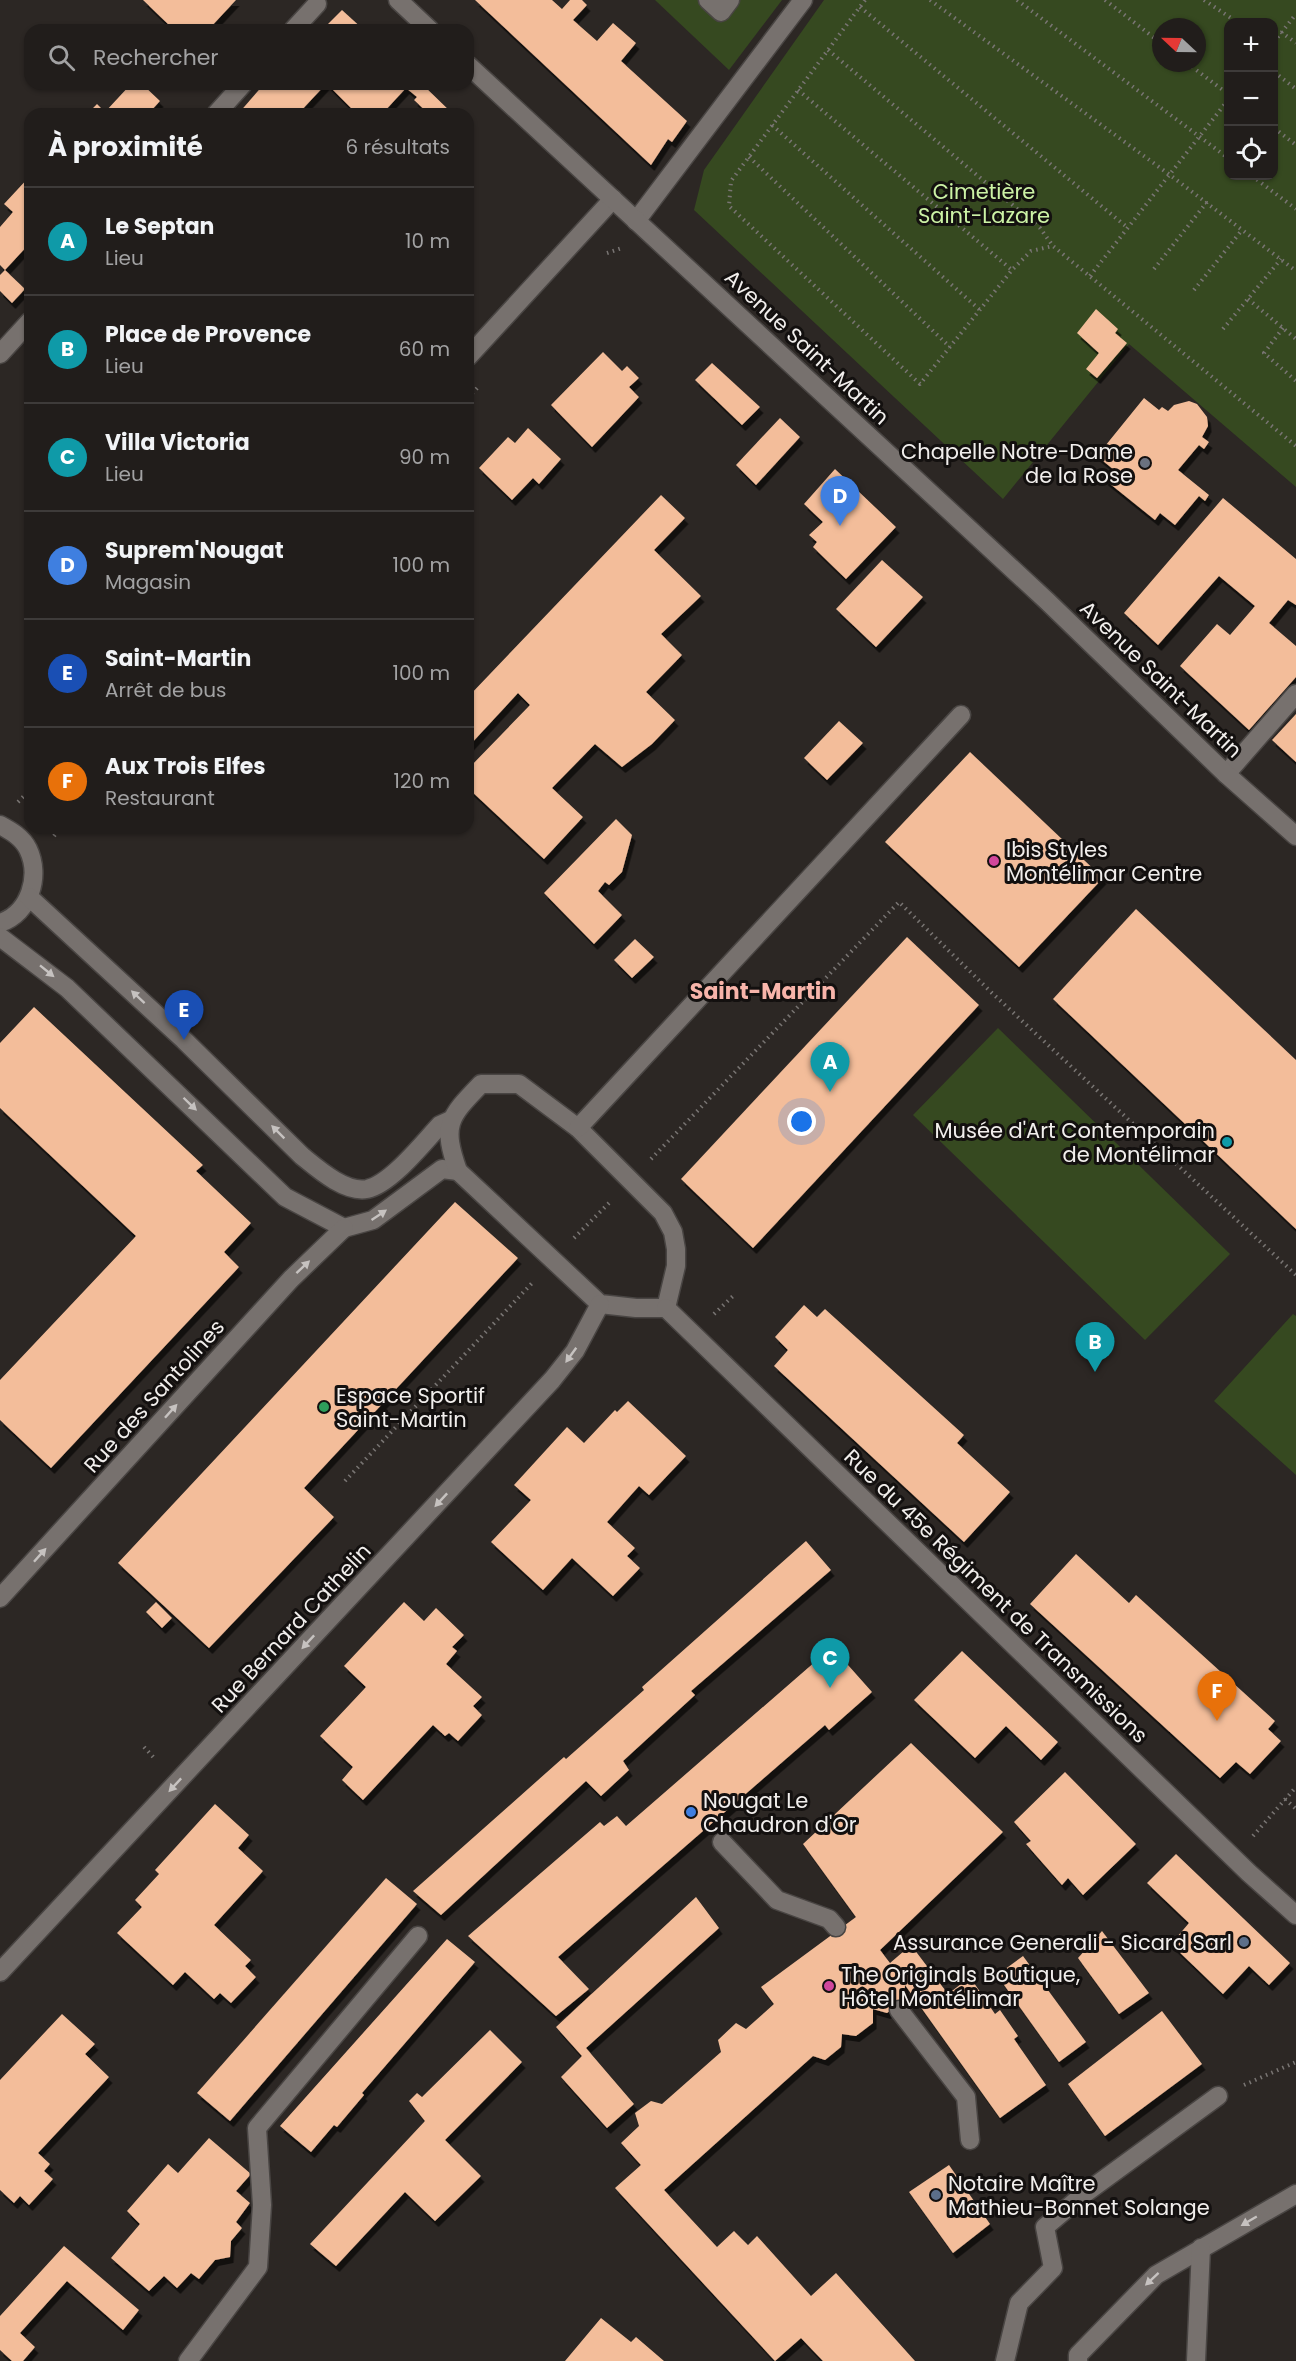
<!DOCTYPE html>
<html lang="fr">
<meta charset="utf-8">
<style>
:root{--surface:#211d1b;--page:#292624;--text:#f1f3f6;--muted:#a2a2a3;--line:#3e3b3a;--accent:#f59c90}
body{margin:0;font-family:Poppins,sans-serif;background:var(--page);color:var(--text)}
.controls{position:absolute;right:18px;top:18px;display:grid;overflow:hidden;border-radius:12px;box-shadow:0 2px 4px #0004}
.controls button{width:54px;height:54px;display:grid;place-items:center;padding:0;border:0;border-bottom:2px solid var(--line);background:var(--surface);color:var(--text);font:30px sans-serif}
.compass{position:absolute;left:1152px;top:18px;width:54px;height:54px;border-radius:50%;background:var(--surface);box-shadow:0 2px 4px #0004;rotate:292deg}
.you{position:absolute;left:802px;top:1122px;width:21px;height:21px;margin:-15px;border:4px solid #fff;border-radius:50%;background:#1a73e8;box-shadow:0 0 0 9px #1a73e833}
.badge{display:grid;place-items:center;width:39px;height:39px;border-radius:50%;background:var(--accent);color:#fff;font-size:20px;font-weight:700}
.pin{position:absolute;translate:-50% -50px;filter:drop-shadow(0 2px 3px #0008)}
.pin::after{content:'';position:absolute;top:32px;width:21px;height:18px;background:inherit;clip-path:polygon(0 0,100% 0,50% 100%)}
.list{margin:0;padding:0;list-style:none}
h2{display:flex;justify-content:space-between;align-items:center;height:78px;margin:0;padding:0 24px;font-size:26px}
h2 small{font-size:20px;font-weight:400;color:var(--muted)}
.list li{display:grid;grid-template-columns:39px 1fr auto;gap:18px;align-items:center;box-sizing:border-box;height:108px;padding:0 24px;border-top:2px solid var(--line)}
.list b{display:block;font-size:22px;white-space:nowrap}
.list p{margin:0;font-size:20px;white-space:nowrap;color:var(--muted)}
.list em{font-size:20px;font-style:normal;color:var(--muted)}
.icon{flex:none;width:33px;height:33px;fill:none;stroke:currentColor;stroke-width:2;stroke-linecap:round;stroke-linejoin:round}
.map{position:relative;flex:none;width:1296px;height:2361px;overflow:hidden}
.search{position:absolute;background:var(--surface);box-shadow:0 2px 4px #0004;left:24px;top:24px;width:450px;height:66px;display:flex;align-items:center;gap:15px;box-sizing:border-box;padding:0 21px;border-radius:18px;color:var(--muted);font-size:22px}
.panel{position:absolute;background:var(--surface);box-shadow:0 2px 4px #0004;left:24px;top:108px;width:450px;height:726px;border-radius:18px}
.map>svg:first-child{display:block}
</style>
<div class="map">
<svg width="1296" height="2361" viewBox="0 0 1296 2361">
<defs>
<filter id="shadow"><feDropShadow dx="3.5" dy="6" stdDeviation="0" flood-color="#0009"/></filter>
</defs>
<rect width="100%" height="100%" fill="#2c2724"/>
<g fill="#364920" fill-rule="evenodd">
<path d="M655 0H782L729 70Z"/>
<path d="M824 0H1296V487L1129 344 1003 499 694 210 704 170ZM1228 22H1274V176H1228ZM1161 27H1197V63H1161Z"/>
<path d="M998 1028 1230 1254 1145 1340 913 1115Z"/>
<path d="M1293 1314 1296 1316V1475L1214 1401Z"/>
</g>
<g fill="#f3bd9a" filter="url(#shadow)">
<path d="M143 0H236L208 30H168L166 28 169 25Z"/>
<path d="M475 0H552L562 9 570 0H582L587 5 573 20 597 41 613 23 636 43 621 61 687 121 672 142 668 139 651 165Z"/>
<path d="M342 10 364 30H322Z"/>
<path d="M131 84H142L160 101 148 114H87L97 104 105 112Z"/>
<path d="M264 84H326L298 114H238Z"/>
<path d="M327 84H422L452 113 429 114 414 100 417 97 406 88 382 114H357Z"/>
<path d="M30 176V243L5 270 0 265V227L13 212 4 204Z"/>
<path d="M5 270 25 289 12 303 0 291V275Z"/>
<path d="M1096 309 1118 329 1115 333 1127 343 1097 378 1086 369 1099 353 1077 333Z"/>
<path d="M603 352 622 371 627 366 639 378 629 387 639 397 592 447 551 405Z"/>
<path d="M712 363 760 407 742 425 695 380Z"/>
<path d="M1144 398 1159 410 1162 407 1168 411 1174 405 1189 401 1197 404 1207 417 1208 426 1202 437 1209 442 1204 449 1199 445 1178 470 1209 495 1205 501 1199 496 1175 525 1160 513 1155 520 1104 479 1108 473 1116 479 1119 474 1097 456Z"/>
<path d="M780 418 800 437 756 485 736 465Z"/>
<path d="M528 428 561 459 539 484 533 478 512 500 479 468 508 437 515 443Z"/>
<path d="M835 469 896 527 846 579 813 547 817 542 809 535 823 522 804 504Z"/>
<path d="M661 495 685 518 654 550 701 596 661 634 682 655 646 692 675 720 652 744 622 767 595 744 552 788 583 817 544 859 468 788V769L530 705 518 693 468 747V697Z"/>
<path d="M1223 498 1296 559V605L1288 600 1269 623 1296 646V677L1249 730 1180 666 1217 624 1230 635 1255 606 1219 576 1158 645 1124 613Z"/>
<path d="M882 560 923 597 876 647 836 609Z"/>
<path d="M1296 714V762L1272 740Z"/>
<path d="M839 721 863 743 827 780 804 758Z"/>
<path d="M970 752 1103 878 1019 967 885 842Z"/>
<path d="M616 819 632 835 622 872 609 885 605 882 598 891 622 915 594 944 544 893Z"/>
<path d="M1136 909 1296 1060V1229L1053 999Z"/>
<path d="M907 937 979 1005 753 1248 681 1179Z"/>
<path d="M635 939 654 957 632 978 614 960Z"/>
<path d="M34 1007 203 1165 196 1171 251 1223 224 1252 239 1267 51 1468 0 1420V1380L136 1236 0 1108V1043Z"/>
<path d="M455 1202 518 1258 304 1488 334 1517 209 1648 118 1563Z"/>
<path d="M804 1305 817 1317 825 1309 964 1435 957 1443 1010 1492 964 1542 774 1366 788 1350 775 1337Z"/>
<path d="M628 1401 686 1456 649 1495 639 1486 607 1522 635 1548 627 1556 640 1568 613 1596 572 1558 543 1590 491 1542 531 1500 514 1485 567 1427 584 1443 615 1410 617 1412Z"/>
<path d="M806 1541 831 1570 691 1691 695 1695 623 1761 629 1770 601 1796 586 1781 441 1915 413 1891 564 1757 566 1759 644 1690 642 1687Z"/>
<path d="M1076 1554 1129 1603 1136 1595 1275 1721 1268 1729 1281 1741 1250 1774 1236 1762 1220 1778 1030 1604Z"/>
<path d="M156 1602 172 1618 162 1628 146 1612Z"/>
<path d="M404 1602 424 1621 436 1608 464 1635 452 1647 457 1651 446 1664 482 1697 473 1706 482 1715 458 1741 449 1733 445 1736 433 1725 363 1800 342 1780 353 1767 320 1736 366 1687 344 1666Z"/>
<path d="M832 1647 872 1692 829 1730 825 1725 558 1957 589 1989 556 2016 468 1936 600 1822 604 1826 617 1816 626 1826Z"/>
<path d="M962 1651 1058 1742 1041 1760 1006 1726 975 1758 914 1700Z"/>
<path d="M911 1743 1003 1832 880 1950 890 1963 911 1945 948 1994 970 1977 995 2014 1000 2010 1018 2036 1014 2039 1046 2085 1000 2118 905 1985 904 2000 887 2013 873 2009V2023L856 2036 842 2034 841 2047 825 2060 813 2056 664 2190 717 2247 734 2231 748 2245 757 2236 811 2296 836 2273 915 2361H823L801 2338 775 2361 615 2188 641 2165 621 2143 639 2126 635 2113 651 2101 662 2104 721 2052 718 2040 736 2023 746 2029 774 2004 761 1987 856 1917 803 1844Z"/>
<path d="M1065 1772 1136 1844 1083 1895 1068 1878 1062 1885 1026 1844 1031 1841 1014 1822Z"/>
<path d="M215 1804 249 1835 238 1848 263 1871 214 1925 251 1960 245 1966 256 1977 231 2003 220 1993 214 1999 185 1972 173 1985 117 1933 142 1907 135 1900 159 1874 155 1870Z"/>
<path d="M1176 1854 1290 1963 1269 1985 1249 1966 1223 1994 1171 1944 1189 1923 1147 1883Z"/>
<path d="M386 1878 417 1904 230 2121 197 2093Z"/>
<path d="M696 1897 719 1928 586 2048 634 2104 607 2128 561 2077 582 2056 556 2027Z"/>
<path d="M1102 1931 1149 1993 1119 2014 1078 1958Z"/>
<path d="M447 1939 475 1962 362 2093 364 2095 337 2127 334 2125 311 2152 280 2126Z"/>
<path d="M1023 1956 1086 2042 1059 2062 997 1975Z"/>
<path d="M1162 2011 1202 2064 1105 2136 1068 2084Z"/>
<path d="M62 2014 95 2044 85 2054 109 2077 38 2153 50 2164 44 2171 53 2179 29 2205 20 2196 14 2203 0 2190V2080Z"/>
<path d="M490 2030 522 2062 445 2140 481 2176 435 2221 405 2192 336 2266 310 2244 425 2121 409 2101 417 2093 422 2097Z"/>
<path d="M209 2138 251 2174 236 2191 250 2203 236 2222 242 2228 231 2241 230 2257 215 2260 199 2279 191 2273 177 2288 164 2276 149 2291 111 2258 140 2224 127 2211 168 2164 178 2173Z"/>
<path d="M949 2165 990 2224 953 2253 909 2192Z"/>
<path d="M64 2246 139 2310 123 2330 67 2281 20 2333 35 2347 23 2361H12L0 2350V2316Z"/>
<path d="M601 2318 631 2342 636 2337 664 2361H565Z"/>
</g>
<g fill="none" stroke-linecap="round" stroke-linejoin="round">
<g stroke="#494543" stroke-width="21">
<g id="lane">
<path d="M708 0 721 12 730 0"/>
<path d="M722 1842 777 1900 829 1919 836 1927"/>
<path d="M899 2010 966 2097 970 2140"/>
<path d="M188 2361 258 2267 262 2205 257 2128 418 1936"/>
<path d="M1078 2361V2355L1156 2275 1296 2194"/>
<path d="M1196 2361 1201 2248"/>
</g>
</g>
<g stroke="#494543" stroke-width="21">
<g id="street">
<path d="M293 30 317 4"/>
<path d="M216 114 243 84"/>
<path d="M636 221 803 0"/>
<path d="M0 354 30 321"/>
<path d="M468 357 613 199"/>
<path d="M1226 774 1296 694"/>
<path d="M0 825C11 831 22 837 28 849 41 876 30 913 0 923"/>
<path d="M29 897 184 1040 302 1156C318 1169 345 1193 367 1189 391 1184 423 1143 440 1125L451 1120"/>
<path d="M0 937 67 988 285 1197 344 1228 373 1220 442 1169 458 1171"/>
<path d="M481 1084H519L578 1128 663 1213 673 1232 676 1249V1266L666 1308H636L600 1304 458 1171C442 1125 448 1118 481 1084Z"/>
<path d="M578 1128 961 715"/>
<path d="M666 1308 1249 1873 1296 1915"/>
<path d="M0 1598 291 1279 344 1228"/>
<path d="M0 1972 552 1380 575 1351 600 1304"/>
<path d="M1005 2361 1019 2303 1053 2268 1045 2227 1084 2194 1218 2096"/>
</g>
</g>
<g stroke="#494543" stroke-width="21">
<g id="secondary">
<path d="M398 0 430 30"/>
<path d="M468 65 1047 601 1226 774 1296 836"/>
</g>
</g>
<g stroke="#797573" stroke-width="4" stroke-dasharray="1.5 4.5" stroke-linecap="butt">
<path d="M865 0 731 181 729 206 920 384 1012 270 1031 251 1053 246 1296 446"/>
<path d="M930 0 1170 175 1296 271"/>
<path d="M1017 0 1228 158"/>
<path d="M1105 0 1161 43"/>
<path d="M1204 0 1237 22"/>
<path d="M860 7 1128 228"/>
<path d="M1281 32 1296 43"/>
<path d="M1274 42 1296 14"/>
<path d="M828 50 1040 228 1053 246"/>
<path d="M1187 63 1228 94"/>
<path d="M1274 72 1296 89"/>
<path d="M798 90 1012 270"/>
<path d="M772 125 980 310"/>
<path d="M1274 128 1296 145"/>
<path d="M749 157 950 347"/>
<path d="M1252 176 1296 209"/>
<path d="M607 253 622 248"/>
<path d="M1154 269 1207 202"/>
<path d="M1090 276 1228 100"/>
<path d="M1194 290 1242 230"/>
<path d="M1248 299 1296 339"/>
<path d="M1283 328 1264 353 1296 381"/>
<path d="M1223 329 1281 259"/>
<path d="M468 398 479 386"/>
<path d="M18 802 30 790"/>
<path d="M54 836 60 828"/>
<path d="M651 1159 899 902 992 993 1296 1275"/>
<path d="M574 1238 611 1201"/>
<path d="M714 1314 733 1296"/>
<path d="M345 1481 534 1281"/>
<path d="M144 1747 156 1760"/>
<path d="M1285 1799 1296 1809"/>
<path d="M1253 1836 1296 1787"/>
<path d="M1244 2085 1296 2062"/>
</g>
<use href="#lane" stroke="#77716e" stroke-width="18"/>
<use href="#street" stroke="#77716e" stroke-width="18"/>
<use href="#secondary" stroke="#77716e" stroke-width="18"/>
</g>
<defs><path id="oneway-solid" d="M-6-.8H1V-3.2L6.5 0L1 3.2V.8H-6Z" transform="scale(1.5)"/></defs>
<g fill="#c6c2c0">
<use href="#oneway-solid" transform="translate(47 971) rotate(39)"/>
<use href="#oneway-solid" transform="translate(138 997) rotate(-137)"/>
<use href="#oneway-solid" transform="translate(190 1104) rotate(44)"/>
<use href="#oneway-solid" transform="translate(278 1132) rotate(-135)"/>
<use href="#oneway-solid" transform="translate(379 1215) rotate(-34)"/>
<use href="#oneway-solid" transform="translate(303 1267) rotate(-43)"/>
<use href="#oneway-solid" transform="translate(571 1355) rotate(126)"/>
<use href="#oneway-solid" transform="translate(171 1411) rotate(-48)"/>
<use href="#oneway-solid" transform="translate(441 1500) rotate(133)"/>
<use href="#oneway-solid" transform="translate(40 1555) rotate(-48)"/>
<use href="#oneway-solid" transform="translate(308 1642) rotate(133)"/>
<use href="#oneway-solid" transform="translate(175 1785) rotate(133)"/>
<use href="#oneway-solid" transform="translate(1249 2221) rotate(150)"/>
<use href="#oneway-solid" transform="translate(1152 2279) rotate(137)"/>
</g>
<circle fill="#6b7280" stroke="#13100f" stroke-width="2" cx="1145" cy="463" r="6"/>
<g fill="#d1479c" stroke="#13100f" stroke-width="2">
<circle cx="994" cy="861" r="6"/>
<circle cx="829" cy="1986" r="6"/>
</g>
<circle fill="#0f9aa8" stroke="#13100f" stroke-width="2" cx="1227" cy="1142" r="6"/>
<circle fill="#2e9e5b" stroke="#13100f" stroke-width="2" cx="324" cy="1407" r="6"/>
<circle fill="#3f7fe0" stroke="#13100f" stroke-width="2" cx="691" cy="1812" r="6"/>
<g fill="#5c6f8a" stroke="#13100f" stroke-width="2">
<circle cx="1244" cy="1942" r="6"/>
<circle cx="936" cy="2195" r="6"/>
</g>
<g text-anchor="middle" dominant-baseline="central" stroke-width="6" stroke-linejoin="round" paint-order="stroke">
<g font-size="21" fill="#ccf2a5" stroke="#13100f">
<text x="984" y="191">Cimetière<tspan x="984" dy="24">Saint-Lazare</tspan></text>
</g>
<g font-size="21" fill="#f1eeec" stroke="#13100f">
<text transform="translate(807 347) rotate(43)">Avenue Saint-Martin</text>
<text transform="translate(1161 679) rotate(44)">Avenue Saint-Martin</text>
<text transform="translate(154 1396) rotate(-48)">Rue des Santolines</text>
<text transform="translate(996 1596) rotate(44)">Rue du 45e Régiment de Transmissions</text>
<text transform="translate(291 1628) rotate(-47)">Rue Bernard Cathelin</text>
</g>
<g font-size="21" fill="#f1eeec" stroke="#13100f" text-anchor="start">
<text x="1133" y="451" text-anchor="end">Chapelle Notre-Dame<tspan x="1133" dy="24">de la Rose</tspan></text>
<text x="1006" y="849">Ibis Styles<tspan x="1006" dy="24">Montélimar Centre</tspan></text>
<text x="1215" y="1130" text-anchor="end">Musée d'Art Contemporain<tspan x="1215" dy="24">de Montélimar</tspan></text>
<text x="336" y="1395">Espace Sportif<tspan x="336" dy="24">Saint-Martin</tspan></text>
<text x="703" y="1800">Nougat Le<tspan x="703" dy="24">Chaudron d'Or</tspan></text>
<text x="1232" y="1942" text-anchor="end">Assurance Generali - Sicard Sarl</text>
<text x="841" y="1974">The Originals Boutique,<tspan x="841" dy="24">Hôtel Montélimar</tspan></text>
<text x="948" y="2183">Notaire Maître<tspan x="948" dy="24">Mathieu-Bonnet Solange</tspan></text>
</g>
<g font-size="22" font-weight="bold" fill="#f7b4aa" stroke="#13100f">
<text x="763" y="991">Saint-Martin</text>
</g>
</g>
</svg>
<div class="controls">
<button>+</button>
<button>−</button>
<button><svg class="icon" aria-label="locate" viewBox="0 0 24 24"><circle cx="12" cy="12" r="6"/><path d="M12 2v4M12 18v4M2 12h4M18 12h4"/></svg></button>
</div>
<svg class="compass" viewBox="-18 -18 36 36"><path d="M0-13l5 13h-10z" fill="#e53935"/><path d="M0 13l5-13h-10z" fill="#a2a2a3"/></svg>
<div class="you"></div>
<div class="pin badge" style="left:830px;top:1092px;background:#0f9aa8">A</div>
<div class="pin badge" style="left:1095px;top:1372px;background:#0f9aa8">B</div>
<div class="pin badge" style="left:830px;top:1688px;background:#0f9aa8">C</div>
<div class="pin badge" style="left:840px;top:526px;background:#3f7fe0">D</div>
<div class="pin badge" style="left:184px;top:1040px;background:#1a4fb4">E</div>
<div class="pin badge" style="left:1217px;top:1721px;background:#e8710a">F</div>
<div class="search"><svg class="icon" aria-label="search" viewBox="0 0 24 24"><circle cx="10" cy="10" r="6"/><path d="M15 15l6 6"/></svg>Rechercher</div>
<section class="panel">
<h2>À proximité<small>6 résultats</small></h2>
<ul class="list">
<li><span class="badge" style="background:#0f9aa8">A</span><div><b>Le Septan</b><p>Lieu</p></div><em>10 m</em></li>
<li><span class="badge" style="background:#0f9aa8">B</span><div><b>Place de Provence</b><p>Lieu</p></div><em>60 m</em></li>
<li><span class="badge" style="background:#0f9aa8">C</span><div><b>Villa Victoria</b><p>Lieu</p></div><em>90 m</em></li>
<li><span class="badge" style="background:#3f7fe0">D</span><div><b>Suprem'Nougat</b><p>Magasin</p></div><em>100 m</em></li>
<li><span class="badge" style="background:#1a4fb4">E</span><div><b>Saint-Martin</b><p>Arrêt de bus</p></div><em>100 m</em></li>
<li><span class="badge" style="background:#e8710a">F</span><div><b>Aux Trois Elfes</b><p>Restaurant</p></div><em>120 m</em></li>
</ul>
</section>
</div>
